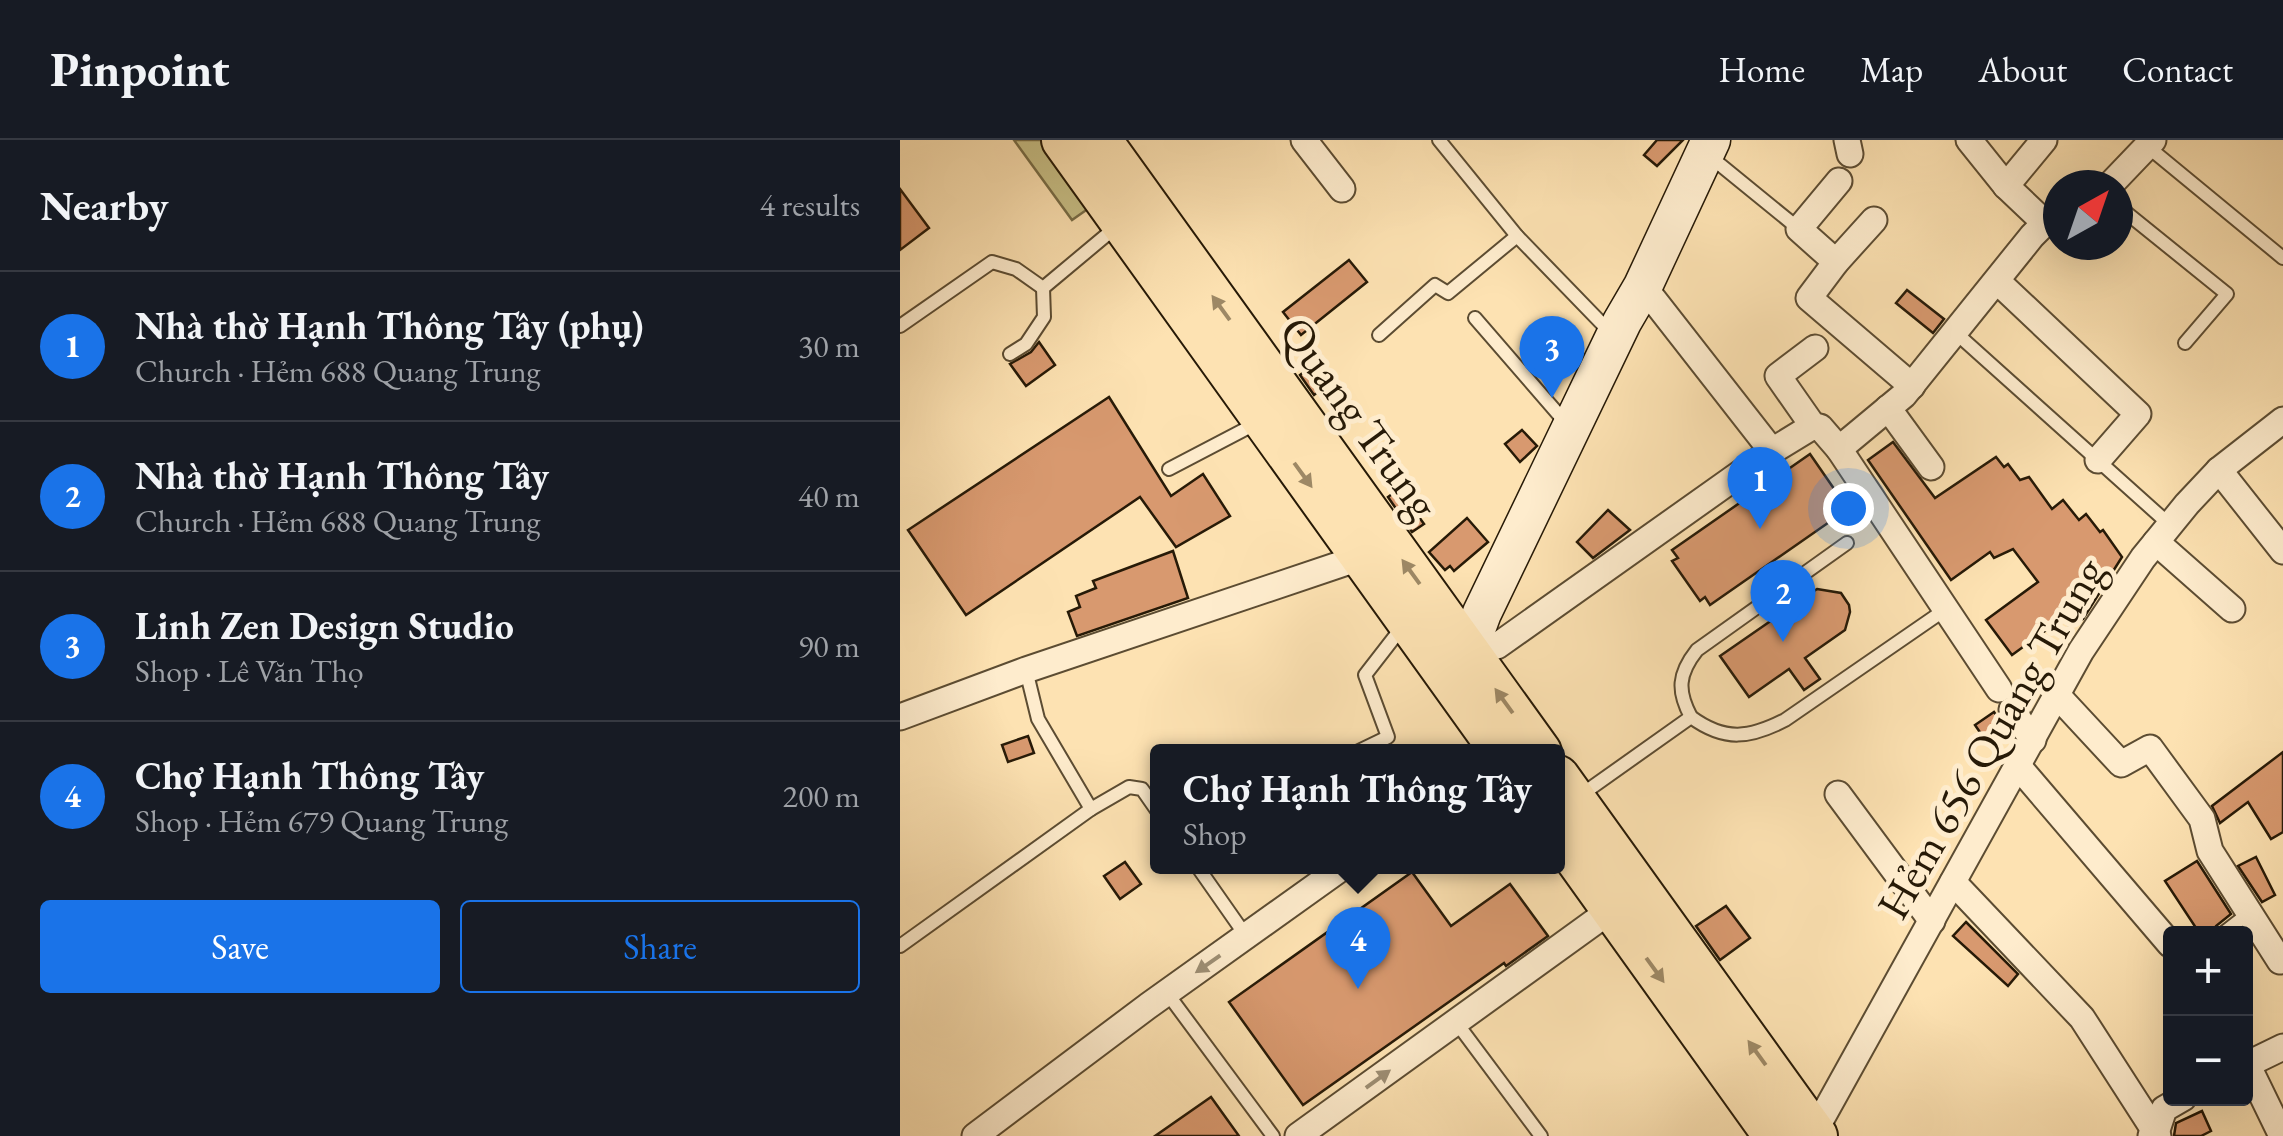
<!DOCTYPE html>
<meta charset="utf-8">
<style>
:root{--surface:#171b24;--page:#20242c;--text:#f1f3f6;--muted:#9ea1a6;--line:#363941;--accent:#1a73e8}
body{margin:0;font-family:"EB Garamond",serif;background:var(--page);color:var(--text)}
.controls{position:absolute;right:30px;bottom:30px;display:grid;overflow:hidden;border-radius:10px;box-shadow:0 10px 40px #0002}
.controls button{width:90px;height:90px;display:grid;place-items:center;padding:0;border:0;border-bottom:2px solid var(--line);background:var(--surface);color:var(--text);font:50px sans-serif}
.compass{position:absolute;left:1143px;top:30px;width:90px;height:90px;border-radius:50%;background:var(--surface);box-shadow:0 10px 40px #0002;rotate:40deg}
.you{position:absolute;left:948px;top:368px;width:35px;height:35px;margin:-25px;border:8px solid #fff;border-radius:50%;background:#1a73e8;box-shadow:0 0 0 15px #1a73e833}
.badge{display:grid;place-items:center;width:65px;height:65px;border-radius:50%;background:var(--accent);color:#fff;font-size:32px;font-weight:700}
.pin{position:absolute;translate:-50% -82px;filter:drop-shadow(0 2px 5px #0008)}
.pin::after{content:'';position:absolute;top:52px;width:35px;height:30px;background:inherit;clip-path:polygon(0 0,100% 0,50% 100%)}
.popup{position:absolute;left:250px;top:604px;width:415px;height:130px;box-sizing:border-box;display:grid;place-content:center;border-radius:10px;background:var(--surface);filter:drop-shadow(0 2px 8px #0005);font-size:32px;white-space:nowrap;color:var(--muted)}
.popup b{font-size:38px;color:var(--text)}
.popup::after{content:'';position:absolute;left:50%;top:100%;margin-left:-20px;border:20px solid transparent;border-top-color:var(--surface)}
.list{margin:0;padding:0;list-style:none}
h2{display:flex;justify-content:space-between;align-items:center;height:130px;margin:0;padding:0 40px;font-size:42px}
h2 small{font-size:32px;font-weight:400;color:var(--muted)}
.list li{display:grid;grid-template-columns:65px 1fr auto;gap:30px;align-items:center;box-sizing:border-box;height:150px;padding:0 40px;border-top:2px solid var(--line)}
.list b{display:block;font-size:38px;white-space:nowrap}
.list p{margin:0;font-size:32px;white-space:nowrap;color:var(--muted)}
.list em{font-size:32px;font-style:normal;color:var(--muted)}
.actions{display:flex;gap:20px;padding:30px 40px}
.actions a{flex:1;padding:22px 0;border:2px solid var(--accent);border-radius:10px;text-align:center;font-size:35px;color:var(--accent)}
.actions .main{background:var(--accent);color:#fff}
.map{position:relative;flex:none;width:1383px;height:996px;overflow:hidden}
header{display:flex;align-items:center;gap:60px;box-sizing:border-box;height:140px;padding:0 50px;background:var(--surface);border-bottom:2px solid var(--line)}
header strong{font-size:48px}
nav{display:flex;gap:55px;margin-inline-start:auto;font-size:35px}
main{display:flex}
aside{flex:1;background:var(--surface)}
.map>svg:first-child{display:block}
</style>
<header>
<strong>Pinpoint</strong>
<nav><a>Home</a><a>Map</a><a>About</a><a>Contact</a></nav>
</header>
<main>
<aside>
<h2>Nearby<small>4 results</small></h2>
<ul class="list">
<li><span class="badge">1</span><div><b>Nhà thờ Hạnh Thông Tây (phụ)</b><p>Church · Hẻm 688 Quang Trung</p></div><em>30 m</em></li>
<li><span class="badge">2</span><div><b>Nhà thờ Hạnh Thông Tây</b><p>Church · Hẻm 688 Quang Trung</p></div><em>40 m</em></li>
<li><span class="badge">3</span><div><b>Linh Zen Design Studio</b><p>Shop · Lê Văn Thọ</p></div><em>90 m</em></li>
<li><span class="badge">4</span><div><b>Chợ Hạnh Thông Tây</b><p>Shop · Hẻm 679 Quang Trung</p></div><em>200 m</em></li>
</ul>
<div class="actions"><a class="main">Save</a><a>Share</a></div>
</aside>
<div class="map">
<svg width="1383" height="996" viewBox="0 0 1383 996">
<rect width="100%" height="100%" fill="#fde2b2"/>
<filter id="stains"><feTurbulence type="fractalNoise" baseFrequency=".002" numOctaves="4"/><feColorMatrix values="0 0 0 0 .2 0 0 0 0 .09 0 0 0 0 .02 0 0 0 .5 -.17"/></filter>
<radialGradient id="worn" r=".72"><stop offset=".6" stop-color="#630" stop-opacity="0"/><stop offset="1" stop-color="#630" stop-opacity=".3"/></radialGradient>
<path fill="#c8c087" stroke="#786d47" stroke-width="2.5" d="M114 0H145L192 66 172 80Z"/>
<g fill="#d8996f" stroke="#271a07" stroke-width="2.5">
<path d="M757 0H783L757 26 744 15Z"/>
<path d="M0 49 29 88 0 110Z"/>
<path d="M449 120 467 142 401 195 383 172Z"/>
<path d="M1007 150 1044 179 1033 193 996 163Z"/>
<path d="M139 202 155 225 126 246 110 224 131 212Z"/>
<path d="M418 221 433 240 414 255 400 235Z"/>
<path d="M209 257 271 356 303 334 330 376 276 407 240 357 66 475 8 390Z"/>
<path d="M622 290 637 306 620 322 605 304Z"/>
<path d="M993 302 1035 358 1096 317 1104 327 1108 324 1120 340 1129 337 1152 369 1163 360 1179 380 1186 374 1200 392 1203 390 1222 417 1183 479 1169 486 1163 478 1112 515 1086 480 1138 442 1113 409 1094 418 1090 412 1051 440 968 320Z"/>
<path d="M910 314 948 369 810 465 805 457 800 461 772 421 778 418 772 410Z"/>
<path d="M499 349 524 384 512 392 488 357Z"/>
<path d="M708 370 730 390 693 418 677 402Z"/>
<path d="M567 378 588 402 554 431 550 426 545 430 529 412Z"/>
<path d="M273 411 288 458 177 496 168 472 180 467 176 456 196 448 193 441Z"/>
<path d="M917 449 941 453 949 465 950 472 945 490 905 518 920 539 904 550 889 529 849 557 820 516Z"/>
<path d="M1094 572 1107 591 1088 604 1075 585Z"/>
<path d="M128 596 134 613 108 622 102 605Z"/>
<path d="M1383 612V692L1371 699 1348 662 1320 683 1312 666Z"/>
<path d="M1356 717 1375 755 1362 762 1338 726Z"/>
<path d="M1297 721 1331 774 1316 786 1312 794H1300L1265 741Z"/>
<path d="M225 722 241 744 220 759 204 736Z"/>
<path d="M512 732 551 786 610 744 648 796 606 826 604 823 403 965 329 862Z"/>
<path d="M826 766 850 798 820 820 796 786Z"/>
<path d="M1066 782 1118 834 1108 846 1053 796Z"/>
<path d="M311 957 339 996H255Z"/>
<path d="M1302 971 1311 991 1301 996H1274L1276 983Z"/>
</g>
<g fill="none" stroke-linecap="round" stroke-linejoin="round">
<g stroke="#5c4c32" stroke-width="16">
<g id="lane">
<path d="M539 0 617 96 710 192"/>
<path d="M1247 6 1383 118"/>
<path d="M807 14 899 89"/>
<path d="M1218 66 1327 154 1285 203"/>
<path d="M575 178 666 283"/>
<path d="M0 186 92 122 116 129 143 148 216 87"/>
<path d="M1056 193 1270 385"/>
<path d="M479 195 535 145 548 153 617 96"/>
<path d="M110 214 126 204 144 177 143 148"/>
<path d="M269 329 357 283"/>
<path d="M126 530 138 579 191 669"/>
<path d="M791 577C777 551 778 534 797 510L947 403"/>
<path d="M457 612 488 597 465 535 503 486"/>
<path d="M681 655 791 577C825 602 850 598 885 580L1046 469"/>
<path d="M297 726 346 796"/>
<path d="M1322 794 1349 773"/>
<path d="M0 806 191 669 229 647 242 649 258 672"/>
<path d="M267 853 373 996"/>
<path d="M556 882 641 996"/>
</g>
</g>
<g stroke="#5c4c32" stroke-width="29">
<g id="street">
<path d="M404 0 442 49"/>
<path d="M947 0 950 14"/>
<path d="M1069 0 1106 46 1145 83"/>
<path d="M1210 45 1253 0"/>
<path d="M1106 46 1144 0"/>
<path d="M974 80 936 122 909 158 1012 246"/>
<path d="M936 122 899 89 939 41"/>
<path d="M1097 141 1238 274 1198 320"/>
<path d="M743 146 872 311"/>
<path d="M988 268 1031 327"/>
<path d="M913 286 878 236 915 208"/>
<path d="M939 309 1099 549"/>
<path d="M1319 330 1383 411"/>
<path d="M1256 402 1332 469"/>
<path d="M568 511 597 506 872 311 913 286 920 287 939 309 1004 255 1132 96 1145 83 1158 85"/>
<path d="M1156 554 1221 624 1250 608 1302 679 1310 711 1380 821 1383 819"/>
<path d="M1112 570 1133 600"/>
<path d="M0 577 126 530 462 417"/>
<path d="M1118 626 1270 804"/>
<path d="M938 654 1032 781"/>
<path d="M1053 742 1182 878 1258 996"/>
<path d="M1346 922 1382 996"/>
<path d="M1346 925 1383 907"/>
<path d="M914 992 1181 511 1243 418 1287 364 1319 330 1383 280"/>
<path d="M75 996 248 866 444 726"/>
<path d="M398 996 711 770"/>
<path d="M1251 996 1256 993 1264 969 1283 958"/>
</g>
</g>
<g stroke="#271a07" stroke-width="41">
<path id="secondary" d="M568 511 582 473 722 182 743 146 811 0"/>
</g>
<g stroke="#271a07" stroke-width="46">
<g id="primary">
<path d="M163 0 602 612"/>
<path d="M200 0 640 612"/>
<path d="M658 637 916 996"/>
<path d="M658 693 875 996"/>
</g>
</g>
<use href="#lane" stroke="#feeccd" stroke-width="12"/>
<use href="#street" stroke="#feeccd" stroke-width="25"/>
<use href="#secondary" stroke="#feeccd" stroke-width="38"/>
<use href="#primary" stroke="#fde2b2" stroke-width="42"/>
</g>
<defs><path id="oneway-solid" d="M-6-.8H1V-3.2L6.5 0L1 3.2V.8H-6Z" transform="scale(2.5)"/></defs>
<g fill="#9d8865">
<use href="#oneway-solid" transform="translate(321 168) rotate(-126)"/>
<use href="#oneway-solid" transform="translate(403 335) rotate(54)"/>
<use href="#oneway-solid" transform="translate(511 432) rotate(-126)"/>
<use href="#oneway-solid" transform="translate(604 561) rotate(-126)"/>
<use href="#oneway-solid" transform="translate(755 830) rotate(54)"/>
<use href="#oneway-solid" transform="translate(857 913) rotate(-126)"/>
</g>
<g fill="#9d8e74">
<use href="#oneway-solid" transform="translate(308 824) rotate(145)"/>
<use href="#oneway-solid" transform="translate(478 939) rotate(-36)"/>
</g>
<g text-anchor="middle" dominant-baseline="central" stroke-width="10" stroke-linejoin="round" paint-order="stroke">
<g font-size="45" fill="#271a07" stroke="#feeccd">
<text transform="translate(460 277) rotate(54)">Quang Trung</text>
<text transform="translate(1090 598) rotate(-60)">Hẻm 656 Quang Trung</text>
</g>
</g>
<rect width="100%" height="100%" filter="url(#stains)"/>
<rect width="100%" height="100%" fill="url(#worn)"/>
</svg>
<div class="controls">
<button>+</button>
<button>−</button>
</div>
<svg class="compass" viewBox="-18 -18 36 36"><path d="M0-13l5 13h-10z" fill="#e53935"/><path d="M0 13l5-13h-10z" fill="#9ea1a6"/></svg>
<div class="you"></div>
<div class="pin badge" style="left:860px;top:389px">1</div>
<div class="pin badge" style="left:883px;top:502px">2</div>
<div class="pin badge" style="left:652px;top:258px">3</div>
<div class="pin badge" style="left:458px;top:849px">4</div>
<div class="popup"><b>Chợ Hạnh Thông Tây</b>Shop</div>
</div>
</main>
